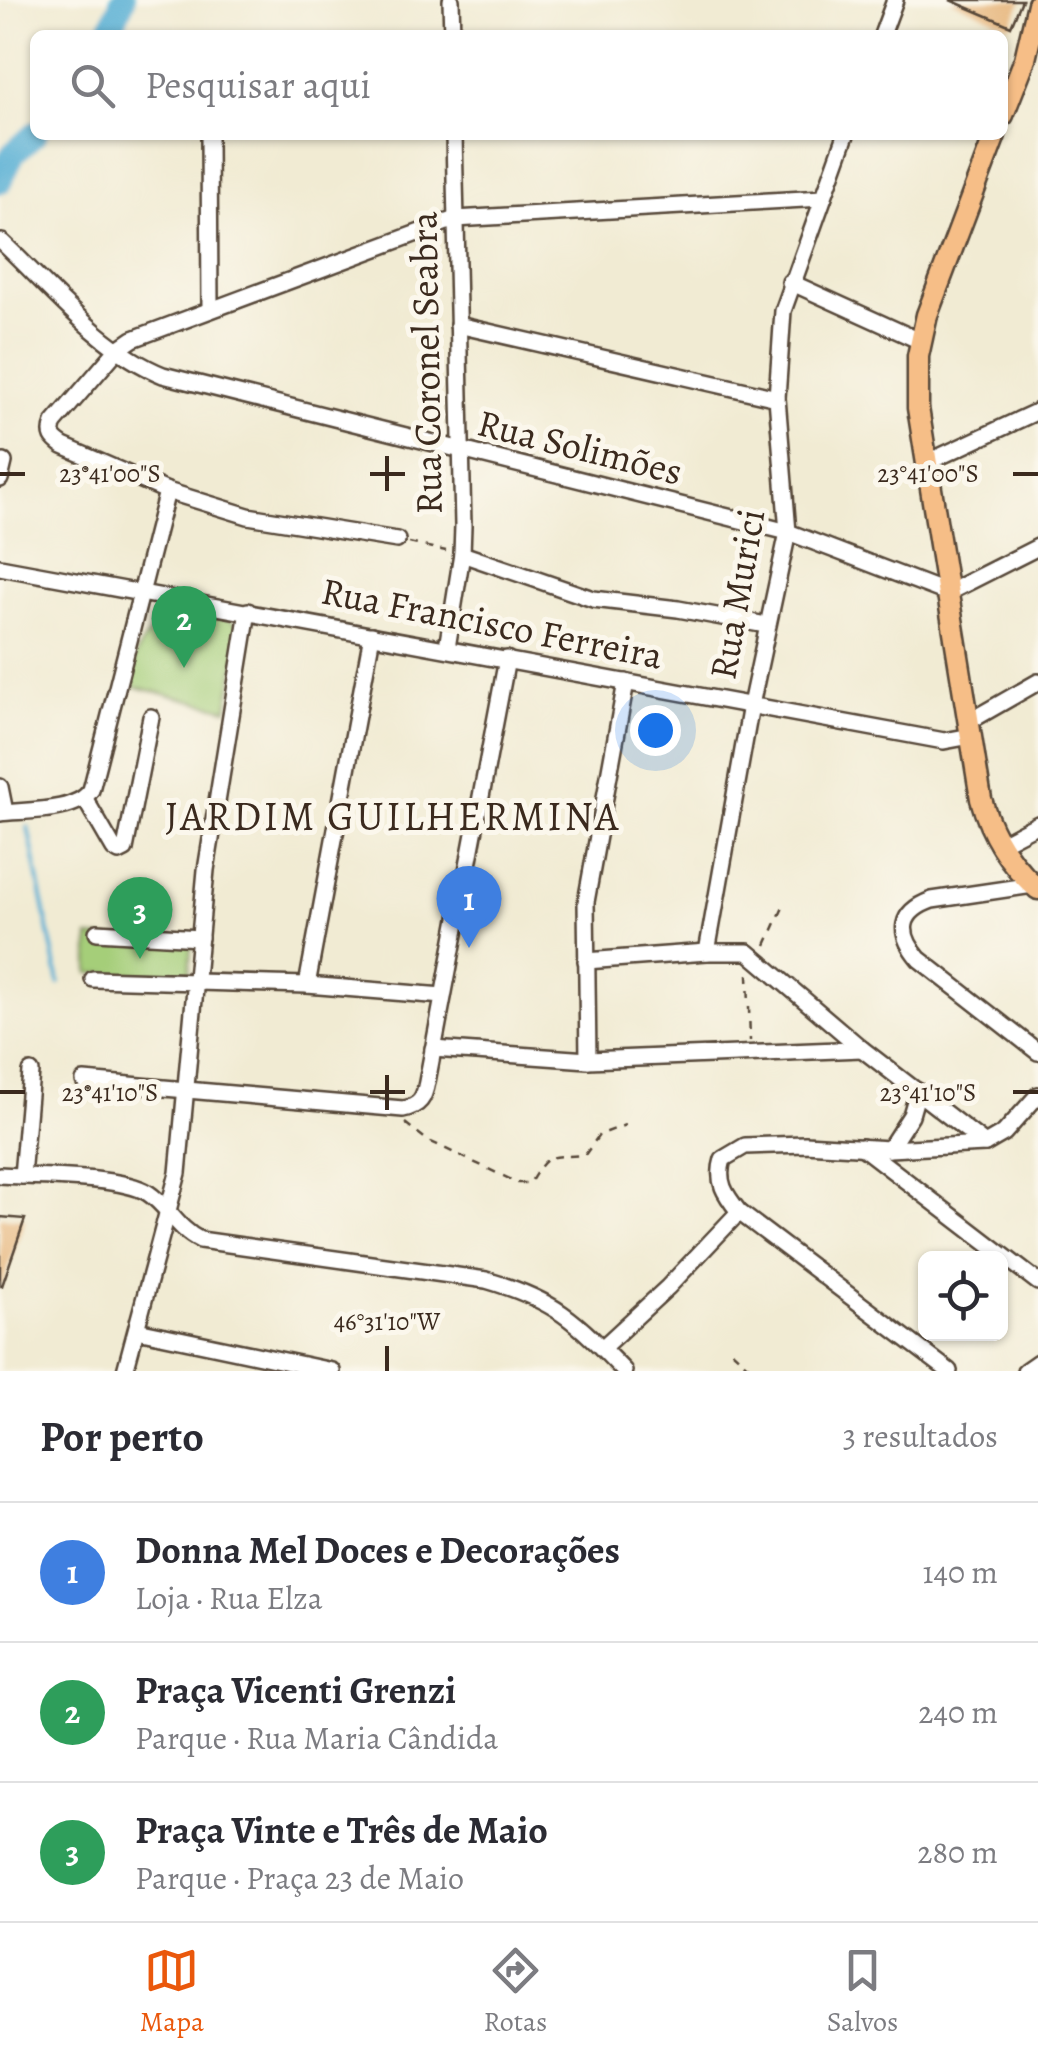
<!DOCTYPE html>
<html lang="pt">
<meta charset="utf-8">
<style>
:root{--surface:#fff;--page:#f2f2f3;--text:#2b2b33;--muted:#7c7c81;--line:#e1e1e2;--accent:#ea580c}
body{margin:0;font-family:Alegreya,serif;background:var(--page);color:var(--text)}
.controls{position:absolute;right:30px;bottom:30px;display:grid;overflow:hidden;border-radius:15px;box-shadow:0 2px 8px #0004}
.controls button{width:90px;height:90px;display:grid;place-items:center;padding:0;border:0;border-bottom:2px solid var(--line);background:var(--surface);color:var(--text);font:50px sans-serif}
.you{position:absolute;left:655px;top:730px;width:35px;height:35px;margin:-25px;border:8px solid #fff;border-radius:50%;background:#1a73e8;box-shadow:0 0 0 15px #1a73e833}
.badge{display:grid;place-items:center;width:65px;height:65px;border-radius:50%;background:var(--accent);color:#fff;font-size:32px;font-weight:700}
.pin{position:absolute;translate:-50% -82px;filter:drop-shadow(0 2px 5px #0008)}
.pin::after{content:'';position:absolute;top:52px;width:35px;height:30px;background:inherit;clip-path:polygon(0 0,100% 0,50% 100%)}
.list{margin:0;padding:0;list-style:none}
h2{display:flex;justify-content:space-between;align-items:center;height:130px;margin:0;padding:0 40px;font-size:42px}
h2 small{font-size:32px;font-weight:400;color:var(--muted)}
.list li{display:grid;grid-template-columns:65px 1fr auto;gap:30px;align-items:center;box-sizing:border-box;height:140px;padding:0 40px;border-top:2px solid var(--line)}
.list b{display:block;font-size:38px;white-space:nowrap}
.list p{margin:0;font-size:32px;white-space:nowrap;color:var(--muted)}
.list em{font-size:32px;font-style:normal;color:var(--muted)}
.icon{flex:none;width:55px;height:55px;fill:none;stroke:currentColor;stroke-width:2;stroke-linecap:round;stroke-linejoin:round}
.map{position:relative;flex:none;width:1038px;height:1371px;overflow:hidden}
.search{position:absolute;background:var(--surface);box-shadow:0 2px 8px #0004;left:30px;right:30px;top:30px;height:110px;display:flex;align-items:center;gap:25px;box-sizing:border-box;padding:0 35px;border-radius:15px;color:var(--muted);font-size:38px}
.sheet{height:550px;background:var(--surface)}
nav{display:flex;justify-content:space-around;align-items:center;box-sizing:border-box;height:140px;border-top:2px solid var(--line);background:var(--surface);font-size:28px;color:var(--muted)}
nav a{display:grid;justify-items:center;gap:5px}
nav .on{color:var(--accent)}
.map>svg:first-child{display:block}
</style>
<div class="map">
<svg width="1038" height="1371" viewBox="0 0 1038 1371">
<rect width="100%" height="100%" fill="#fbf7ec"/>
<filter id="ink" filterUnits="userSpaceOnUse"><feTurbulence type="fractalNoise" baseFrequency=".01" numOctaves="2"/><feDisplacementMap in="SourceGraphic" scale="20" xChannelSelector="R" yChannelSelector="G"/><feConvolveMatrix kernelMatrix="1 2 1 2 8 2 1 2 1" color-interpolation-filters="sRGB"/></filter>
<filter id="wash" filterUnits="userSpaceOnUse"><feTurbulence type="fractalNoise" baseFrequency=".0048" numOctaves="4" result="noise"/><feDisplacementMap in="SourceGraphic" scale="40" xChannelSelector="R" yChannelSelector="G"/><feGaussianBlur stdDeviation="2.25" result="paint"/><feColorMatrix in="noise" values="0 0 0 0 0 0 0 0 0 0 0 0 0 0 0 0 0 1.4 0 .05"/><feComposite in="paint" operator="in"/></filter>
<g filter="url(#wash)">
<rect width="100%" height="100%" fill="#f1ebd3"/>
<g fill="#a5ce79" stroke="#707c4c" stroke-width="2.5">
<path d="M174 611 229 619 242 628 227 709 127 685C136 648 143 634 174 611Z"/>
<path d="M89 937 191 944 189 976 89 973Z"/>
</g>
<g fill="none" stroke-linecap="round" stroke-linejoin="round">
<path stroke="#56afd4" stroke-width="4" d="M28 827 59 983"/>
<g stroke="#56afd4" stroke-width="25">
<path d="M108 35 123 0"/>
<path d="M0 181 13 154 35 134"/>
</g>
</g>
<g id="blocks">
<g fill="#e8ba83">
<path d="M950 0H1022L1011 26Z"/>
<path d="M0 1217 25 1219 2 1286H0Z"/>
</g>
</g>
</g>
<g filter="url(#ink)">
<use href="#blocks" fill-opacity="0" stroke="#564739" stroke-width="2.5"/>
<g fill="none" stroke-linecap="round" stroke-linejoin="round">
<g stroke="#564739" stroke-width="20">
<g id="minor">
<path d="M451 0 452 35"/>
<path d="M882 35 895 0"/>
<path d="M209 135 210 308"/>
<path d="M2 242C50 287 102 351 163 375L788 532 947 593 1038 547"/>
<path d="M790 282 920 341"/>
<path d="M458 325 777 398"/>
<path d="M926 463 1038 411"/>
<path d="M0 479 4 462"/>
<path d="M397 540 248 516 167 491 63 446C53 439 49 435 54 423L117 350 133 339 455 219 823 198"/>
<path d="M462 554 593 599 678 609 766 625"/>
<path d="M0 567 944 741 971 736"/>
<path d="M447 648 462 554 463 526 454 135"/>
<path d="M968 722 1038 682"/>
<path d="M0 787 5 812"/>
<path d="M85 799 114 849 119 852 125 849 151 717"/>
<path d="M0 813C26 810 76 813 91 790L167 491"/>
<path d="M998 845 1038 824"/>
<path d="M1033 885 932 900C899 912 897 933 919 959L1038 1052"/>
<path d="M97 932 200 938"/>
<path d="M707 952 751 705 788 532 777 398 783 311 846 135"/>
<path d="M586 961 707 952H748L862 1049 985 1144"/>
<path d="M93 979 307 985 443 996"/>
<path d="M307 985 372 635"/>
<path d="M433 1049 588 1060 862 1049"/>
<path d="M588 1060 586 902 626 682"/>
<path d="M84 1081 403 1109C420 1106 424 1098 427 1082L507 659"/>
<path d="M862 1147 1038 1282"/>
<path d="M889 1149 911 1115 918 1091"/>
<path d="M0 1175C35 1177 121 1176 148 1193 168 1206 177 1229 200 1240L486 1280C555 1300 575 1320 624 1371"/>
<path d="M22 1176 31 1072"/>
<path d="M137 1330 332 1371"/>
<path d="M602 1348 668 1287 739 1212"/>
<path d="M125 1371 178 1173 206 870 248 611"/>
<path d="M949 1371 739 1212C725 1194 716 1182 723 1159L745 1146 805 1144 889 1149 985 1144 1004 1133 1038 1095"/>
<path d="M1025 1371 1038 1362"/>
</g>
</g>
<g stroke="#564739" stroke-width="25">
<g id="major">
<path d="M1003 115 1025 59 1038 4"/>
<path d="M995 135 927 315 918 356V408L981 799C991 835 1009 864 1038 889"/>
</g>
</g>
<g stroke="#564739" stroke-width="2.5" stroke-dasharray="8 8" stroke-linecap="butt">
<path d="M409 543 446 551"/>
<path d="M766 945 785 903"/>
<path d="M748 974 750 1041"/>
<path d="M405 1123 427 1140 518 1183H530C549 1151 548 1158 585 1155L599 1135 625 1125"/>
<path d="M732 1351 754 1371"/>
</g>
<use href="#minor" stroke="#fff" stroke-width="15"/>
<use href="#major" stroke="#f6be87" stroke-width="20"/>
</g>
</g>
<path fill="none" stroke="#3b2a1e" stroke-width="4" d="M387 456V491M0 474H25M370 474H405M1013 474H1038M387 1075V1110M0 1092H25M370 1092H405M1013 1092H1038M387 1346V1371"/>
<g text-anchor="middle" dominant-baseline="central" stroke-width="10" stroke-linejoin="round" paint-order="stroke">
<g font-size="38" fill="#3b2a1e" stroke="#fbf7ec">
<text transform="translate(426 363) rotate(-91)">Rua Coronel Seabra</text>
<text transform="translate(580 447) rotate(14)">Rua Solimões</text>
<text transform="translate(737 594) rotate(-80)">Rua Murici</text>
<text transform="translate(492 623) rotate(11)">Rua Francisco Ferreira</text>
</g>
<g font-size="40" letter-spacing="2.5" fill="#3b2a1e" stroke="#fbf7ec">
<text x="393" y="816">JARDIM GUILHERMINA</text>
</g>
</g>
<g font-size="25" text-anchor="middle" fill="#3b2a1e" stroke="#fbf7ec" stroke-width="10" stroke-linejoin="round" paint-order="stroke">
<text x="110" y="482">23°41'00"S</text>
<text x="928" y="482">23°41'00"S</text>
<text x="110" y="1101">23°41'10"S</text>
<text x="928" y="1101">23°41'10"S</text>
<text x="387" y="1330">46°31'10"W</text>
</g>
</svg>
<div class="controls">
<button><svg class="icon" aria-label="locate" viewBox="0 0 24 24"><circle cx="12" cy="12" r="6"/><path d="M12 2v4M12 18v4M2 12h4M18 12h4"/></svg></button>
</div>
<div class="you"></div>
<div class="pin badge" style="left:469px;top:948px;background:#3f7fe0">1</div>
<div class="pin badge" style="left:184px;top:668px;background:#2e9e5b">2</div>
<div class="pin badge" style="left:140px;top:959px;background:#2e9e5b">3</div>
<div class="search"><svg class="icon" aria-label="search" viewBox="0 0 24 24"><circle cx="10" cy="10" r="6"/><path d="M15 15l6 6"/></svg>Pesquisar aqui</div>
</div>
<section class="sheet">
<h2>Por perto<small>3 resultados</small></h2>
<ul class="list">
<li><span class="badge" style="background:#3f7fe0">1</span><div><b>Donna Mel Doces e Decorações</b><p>Loja · Rua Elza</p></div><em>140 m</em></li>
<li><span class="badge" style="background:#2e9e5b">2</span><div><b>Praça Vicenti Grenzi</b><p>Parque · Rua Maria Cândida</p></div><em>240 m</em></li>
<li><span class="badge" style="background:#2e9e5b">3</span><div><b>Praça Vinte e Três de Maio</b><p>Parque · Praça 23 de Maio</p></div><em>280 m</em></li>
</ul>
</section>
<nav>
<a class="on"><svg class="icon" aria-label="map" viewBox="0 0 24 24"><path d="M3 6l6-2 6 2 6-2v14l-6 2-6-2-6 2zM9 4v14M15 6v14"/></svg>Mapa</a>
<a><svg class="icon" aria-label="directions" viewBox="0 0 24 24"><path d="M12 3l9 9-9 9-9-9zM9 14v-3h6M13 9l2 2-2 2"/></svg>Rotas</a>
<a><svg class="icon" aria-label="saved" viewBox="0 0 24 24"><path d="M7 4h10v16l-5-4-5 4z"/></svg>Salvos</a>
</nav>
